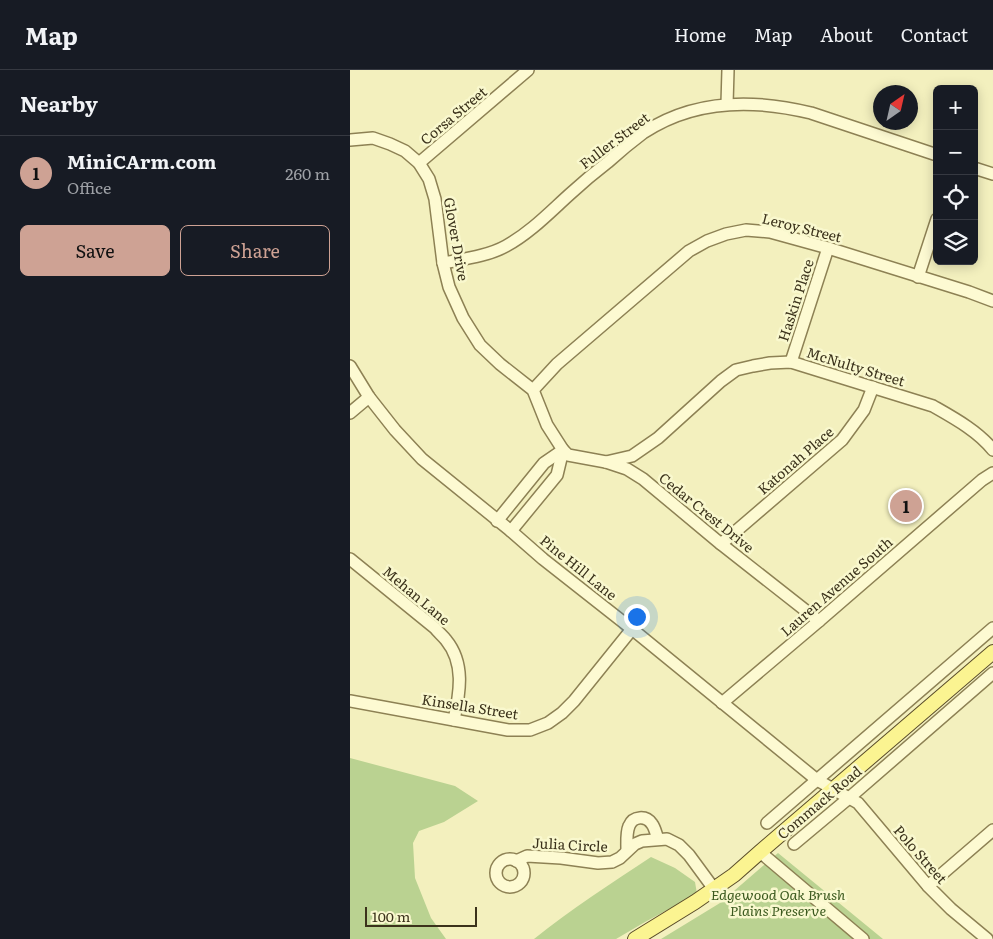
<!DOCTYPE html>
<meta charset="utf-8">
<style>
:root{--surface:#171b24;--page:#242831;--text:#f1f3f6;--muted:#9ea1a6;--line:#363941;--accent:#cea294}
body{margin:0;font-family:Literata,serif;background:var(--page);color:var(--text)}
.controls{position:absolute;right:15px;top:15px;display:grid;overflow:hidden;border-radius:8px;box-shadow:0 2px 12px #0003}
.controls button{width:45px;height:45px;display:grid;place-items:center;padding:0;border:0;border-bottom:1px solid var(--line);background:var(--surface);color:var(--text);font:25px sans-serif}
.compass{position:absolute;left:523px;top:15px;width:45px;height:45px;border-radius:50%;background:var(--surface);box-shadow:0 2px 12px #0003;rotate:34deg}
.scale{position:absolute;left:15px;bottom:12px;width:112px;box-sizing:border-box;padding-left:5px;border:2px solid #3b321b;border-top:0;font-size:14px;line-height:18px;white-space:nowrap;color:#3b321b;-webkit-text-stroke:4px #f9f8ce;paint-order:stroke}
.you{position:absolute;left:286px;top:546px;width:18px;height:18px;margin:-12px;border:4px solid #fff;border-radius:50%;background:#1a73e8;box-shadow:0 0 0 8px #1a73e833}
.badge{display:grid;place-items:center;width:32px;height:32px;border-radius:50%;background:var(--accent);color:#111;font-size:16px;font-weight:700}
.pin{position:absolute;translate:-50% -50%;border:2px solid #fff;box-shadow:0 1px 5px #0006}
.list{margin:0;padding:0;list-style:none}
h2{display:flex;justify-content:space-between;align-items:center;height:65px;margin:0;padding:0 20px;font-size:21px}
h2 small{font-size:16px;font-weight:400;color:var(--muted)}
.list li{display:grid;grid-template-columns:32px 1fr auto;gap:15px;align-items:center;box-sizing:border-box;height:75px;padding:0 20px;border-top:1px solid var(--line)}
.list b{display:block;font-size:19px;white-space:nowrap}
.list p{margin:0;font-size:16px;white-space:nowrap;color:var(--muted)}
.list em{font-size:16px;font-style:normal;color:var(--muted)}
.actions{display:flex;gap:10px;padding:15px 20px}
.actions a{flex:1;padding:11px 0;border:1px solid var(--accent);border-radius:8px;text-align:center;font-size:18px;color:var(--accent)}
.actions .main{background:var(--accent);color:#111}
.icon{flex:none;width:28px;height:28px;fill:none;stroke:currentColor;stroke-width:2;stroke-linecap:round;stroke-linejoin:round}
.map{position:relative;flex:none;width:643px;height:869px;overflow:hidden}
header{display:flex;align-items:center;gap:30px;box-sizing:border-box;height:70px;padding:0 25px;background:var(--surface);border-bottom:1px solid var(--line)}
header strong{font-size:24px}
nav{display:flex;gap:28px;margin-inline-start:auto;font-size:18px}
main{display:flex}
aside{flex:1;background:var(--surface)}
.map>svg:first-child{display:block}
</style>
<header>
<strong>Map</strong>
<nav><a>Home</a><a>Map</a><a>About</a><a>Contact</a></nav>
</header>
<main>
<aside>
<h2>Nearby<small></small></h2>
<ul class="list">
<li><span class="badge">1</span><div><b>MiniCArm.com</b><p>Office</p></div><em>260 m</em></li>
</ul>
<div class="actions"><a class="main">Save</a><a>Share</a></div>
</aside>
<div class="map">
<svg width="643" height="869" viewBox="0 0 643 869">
<rect width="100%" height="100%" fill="#f3f0be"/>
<g fill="#bad291">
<path d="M0 688 105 716 128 731 94 752 69 761 63 773 65 808 81 848 96 869H0Z"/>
<path d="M428 783 533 869H311L370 833Z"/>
<path d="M301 787 325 798 345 812 347 824 295 852 266 869H184C221 839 262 813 301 787Z"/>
</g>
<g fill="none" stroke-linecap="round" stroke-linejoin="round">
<g stroke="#8d8154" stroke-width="14">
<g id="minor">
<path d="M377 34 378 0"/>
<path d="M0 70 23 68 40 74 55 81 69 93 79 109 85 129 93 193 99 217 113 248 130 275 150 294 183 320 197 355 213 380 218 385 256 392 277 399 293 409 371 474 469 551"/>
<path d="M69 93 178 0"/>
<path d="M624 98 643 104"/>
<path d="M93 193C113 189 138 186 156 176 180 163 200 142 220 124 232 113 245 102 258 92 269 82 281 72 293 63 344 29 404 29 461 43L587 85"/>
<path d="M568 207 587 149"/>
<path d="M441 292 478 178"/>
<path d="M0 296 19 327 45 360 72 389 161 461 193 489 282 559 467 710 508 733 578 816 601 839 637 869"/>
<path d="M183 320 207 294 339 181 357 171 376 164 396 160 420 162 478 178 619 222 643 231"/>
<path d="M0 343 19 327"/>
<path d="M256 392 282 386 308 368 371 311 386 300 403 296 420 293 441 292 583 336C604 348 628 361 643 380"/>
<path d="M147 451 194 393 213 380"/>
<path d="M161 461 207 405 213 380"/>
<path d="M371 474 492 370 514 340 523 317"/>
<path d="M0 489 85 558C88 562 93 566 96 570 115 593 110 622 104 650"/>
<path d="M0 631 158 660H180L198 653 212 643 224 631 282 559"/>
<path d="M372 633 469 551 632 410 643 403"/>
<path d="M417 753 643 558"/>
<path d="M444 774 499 728 643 603"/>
<path d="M277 780C277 772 276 763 279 756 283 746 296 745 302 754 305 758 306 764 308 769"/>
<path d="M410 782 513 869"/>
<circle cx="160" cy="803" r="14"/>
<path d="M166 791 177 786 211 788 248 793 262 792 270 788 285 774 292 771 317 769 329 775 339 785 364 819"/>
<path d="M578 816 643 760"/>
</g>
</g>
<g stroke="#5a4c29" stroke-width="16">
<path id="major" d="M285 869 345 832 384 805 410 782 643 582"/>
</g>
<use href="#minor" stroke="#fdfad2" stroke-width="11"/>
<use href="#major" stroke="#fbf491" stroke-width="14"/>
</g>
<g text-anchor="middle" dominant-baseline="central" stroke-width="5" stroke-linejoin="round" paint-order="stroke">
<g font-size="14" fill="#3b321b" stroke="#f9f8ce">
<text transform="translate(103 45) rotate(-40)">Corsa Street</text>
<text transform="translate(264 70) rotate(-37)">Fuller Street</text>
<text transform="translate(452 157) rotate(14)">Leroy Street</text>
<text transform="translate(107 169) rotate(80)">Glover Drive</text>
<text transform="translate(445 230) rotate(-72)">Haskin Place</text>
<text transform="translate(506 296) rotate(17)">McNulty Street</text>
<text transform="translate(445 390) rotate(-41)">Katonah Place</text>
<text transform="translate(357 442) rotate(39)">Cedar Crest Drive</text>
<text transform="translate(229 497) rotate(39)">Pine Hill Lane</text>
<text transform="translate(486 516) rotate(-41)">Lauren Avenue South</text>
<text transform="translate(67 525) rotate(40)">Mehan Lane</text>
<text transform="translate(120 636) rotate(9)">Kinsella Street</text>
<text transform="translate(469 732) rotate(-40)">Commack Road</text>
<text transform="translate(220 774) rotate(3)">Julia Circle</text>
<text transform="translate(571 784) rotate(49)">Polo Street</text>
</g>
<g font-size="14" font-style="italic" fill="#3c5a1f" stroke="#f9f8ce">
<text x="428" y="824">Edgewood Oak Brush<tspan x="428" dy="16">Plains Preserve</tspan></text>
</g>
</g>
</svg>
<div class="controls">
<button>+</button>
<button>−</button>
<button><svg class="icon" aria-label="locate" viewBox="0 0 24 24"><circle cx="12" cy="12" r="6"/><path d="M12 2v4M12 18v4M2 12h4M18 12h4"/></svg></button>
<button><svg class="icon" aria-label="layers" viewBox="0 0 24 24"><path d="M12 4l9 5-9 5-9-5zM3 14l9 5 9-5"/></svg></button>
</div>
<svg class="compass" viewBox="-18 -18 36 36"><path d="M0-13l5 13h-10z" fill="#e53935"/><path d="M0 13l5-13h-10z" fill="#9ea1a6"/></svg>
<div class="scale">100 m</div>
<div class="you"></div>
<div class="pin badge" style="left:556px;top:436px">1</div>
</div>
</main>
